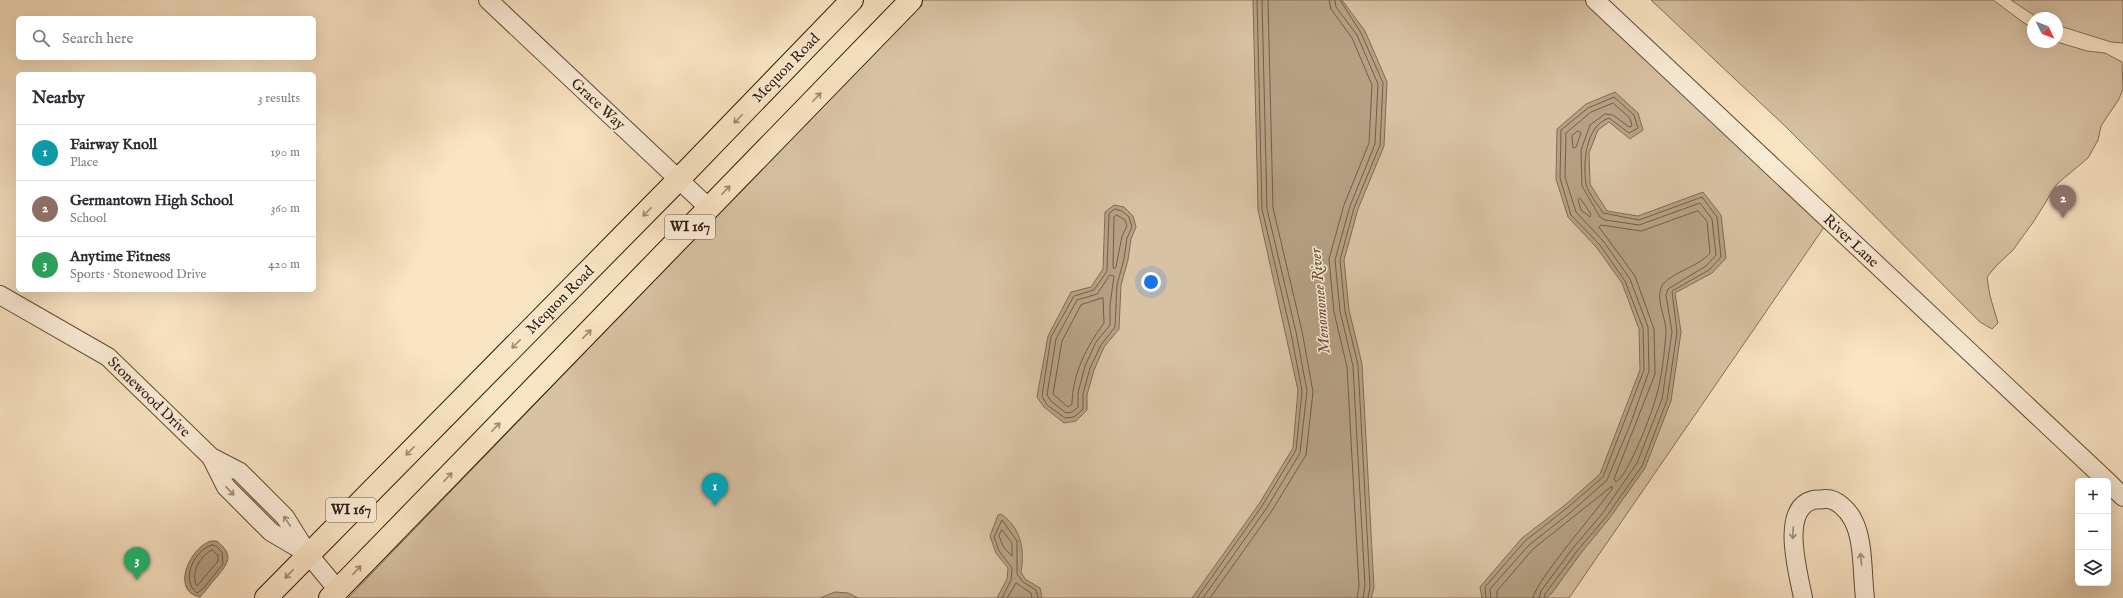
<!DOCTYPE html>
<meta charset="utf-8">
<style>
:root{--surface:#fff;--page:#f7f7f7;--text:#2b2b33;--muted:#7c7c81;--line:#e1e1e2;--accent:#0b8043}
body{margin:0;font-family:"IM FELL English",serif;background:var(--page);color:var(--text)}
.controls{position:absolute;right:12px;bottom:12px;display:grid;overflow:hidden;border-radius:6px;box-shadow:0 4px 16px #0002}
.controls button{width:36px;height:36px;display:grid;place-items:center;padding:0;border:0;border-bottom:1px solid var(--line);background:var(--surface);color:var(--text);font:20px sans-serif}
.compass{position:absolute;left:2027px;top:12px;width:36px;height:36px;border-radius:50%;background:var(--surface);box-shadow:0 4px 16px #0002;rotate:133deg}
.you{position:absolute;left:1151px;top:282px;width:14px;height:14px;margin:-10px;border:3px solid #fff;border-radius:50%;background:#1a73e8;box-shadow:0 0 0 6px #1a73e833}
.badge{display:grid;place-items:center;width:26px;height:26px;border-radius:50%;background:var(--accent);color:#fff;font-size:13px;font-weight:700}
.pin{position:absolute;translate:-50% -33px;filter:drop-shadow(0 1px 2px #0008)}
.pin::after{content:'';position:absolute;top:21px;width:14px;height:12px;background:inherit;clip-path:polygon(0 0,100% 0,50% 100%)}
.list{margin:0;padding:0;list-style:none}
h2{display:flex;justify-content:space-between;align-items:center;height:52px;margin:0;padding:0 16px;font-size:17px}
h2 small{font-size:13px;font-weight:400;color:var(--muted)}
.list li{display:grid;grid-template-columns:26px 1fr auto;gap:12px;align-items:center;box-sizing:border-box;height:56px;padding:0 16px;border-top:1px solid var(--line)}
.list b{display:block;font-size:15px;white-space:nowrap}
.list p{margin:0;font-size:13px;white-space:nowrap;color:var(--muted)}
.list em{font-size:13px;font-style:normal;color:var(--muted)}
.icon{flex:none;width:22px;height:22px;fill:none;stroke:currentColor;stroke-width:2;stroke-linecap:round;stroke-linejoin:round}
.map{position:relative;flex:none;width:2123px;height:598px;overflow:hidden}
.search{position:absolute;background:var(--surface);box-shadow:0 4px 16px #0002;left:16px;top:16px;width:300px;height:44px;display:flex;align-items:center;gap:10px;box-sizing:border-box;padding:0 14px;border-radius:6px;color:var(--muted);font-size:15px}
.panel{position:absolute;background:var(--surface);box-shadow:0 4px 16px #0002;left:16px;top:72px;width:300px;height:220px;border-radius:6px}
.map>svg:first-child{display:block}
</style>
<div class="map">
<svg width="2123" height="598" viewBox="0 0 2123 598">
<rect width="100%" height="100%" fill="#fae4c3"/>
<filter id="stains"><feTurbulence type="fractalNoise" baseFrequency=".005" numOctaves="4"/><feColorMatrix values="0 0 0 0 .2 0 0 0 0 .09 0 0 0 0 .02 0 0 0 .5 -.17"/></filter>
<radialGradient id="worn" r=".72"><stop offset=".6" stop-color="#630" stop-opacity="0"/><stop offset="1" stop-color="#630" stop-opacity=".3"/></radialGradient>
<g fill="#d8c2a4" stroke="#846e57">
<path d="M916 0H1595L1829 220 1569 598H348L717 215Z"/>
<path d="M1651 0H1993L2024 23 2033 28V42H2057L2087 51 2105 53 2122 62 2123 89 2119 99 2101 126 2098 140 2088 158 2057 184 2034 221 2013 250 1996 266 1987 277 1990 296 1998 323 1992 329 1980 322 1786 127Z"/>
<path d="M2011 0H2123V43L2111 42 2057 25V18H2038Z"/>
</g>
<g fill="#b5a084" stroke="#806b53">
<path d="M1253 0H1342L1365 31 1387 82 1384 146 1358 209 1344 260 1349 310 1362 364 1374 588 1371 598H1192L1259 504 1293 448 1298 390 1258 210Z"/>
<path d="M1615 92 1638 113 1643 130 1630 139 1609 122 1598 130 1589 153 1590 184 1607 211 1638 216 1703 192 1721 215 1726 258 1712 273 1675 293 1681 332 1671 401 1645 468 1609 519 1581 553 1552 593 1546 598H1482L1480 587 1522 538 1565 505 1600 474 1640 370 1639 329 1622 283 1597 248 1568 217 1556 179 1557 129 1586 104Z"/>
<path d="M1114 205 1124 207 1133 216 1136 227 1131 239 1128 260 1121 285 1119 329 1104 347 1094 370 1087 395V410L1076 421 1064 423 1044 407 1037 397 1048 336 1071 292 1091 287 1103 269 1105 212Z"/>
<path d="M1001 514C1021 528 1025 549 1021 572L1025 579 1040 588 1042 598H997L1007 579 1008 568 996 553 990 536 998 515Z"/>
<path d="M211 541H217C235 556 228 563 216 578 210 584 206 591 200 597 170 591 190 547 211 541Z"/>
<path d="M835 592 848 593 858 598H820Z"/>
</g>
<g fill="none" stroke-linecap="round" stroke-linejoin="round">
<g stroke="#725e47" stroke-width="1">
<path d="M1329 0 1331 9 1352 38 1372 85 1369 143 1344 205 1329 259 1334 312 1347 367 1359 586 1357 598"/>
<path d="M1335 0 1336 7 1357 35 1378 84 1375 144 1350 206 1335 260 1340 311 1353 366 1365 586 1363 598"/>
<path d="M1340 0 1361 33 1383 83 1380 145 1354 208 1340 260 1345 311 1358 365 1370 587 1368 598"/>
<path d="M1578 131 1581 133 1576 147 1573 148 1572 136Z"/>
<path d="M1580 198 1591 214 1590 217 1581 210 1578 200Z"/>
<path d="M1115 209 1122 211 1129 217 1132 227 1127 238 1124 259 1117 285 1115 327 1101 345 1090 368 1083 394V409L1074 417 1065 418 1047 405 1042 396 1051 337 1074 296 1094 290 1107 271 1109 214Z"/>
<path d="M1698 211 1707 221 1710 253C1699 267 1666 274 1661 288 1656 302 1667 320 1666 334 1664 354 1662 378 1656 397 1652 413 1628 476 1616 482L1614 479 1655 374 1654 329 1635 276 1599 227 1601 225 1641 231Z"/>
<path d="M1117 215 1125 220 1127 226 1122 236 1116 267 1114 269 1113 267 1114 217Z"/>
<path d="M1110 275 1114 276 1110 305V325L1096 342 1085 366 1078 393V407L1072 412 1066 413 1051 401 1047 395 1056 339 1077 300 1097 294Z"/>
<path d="M1103 298 1104 323C1086 348 1073 372 1072 404L1068 407 1053 394 1062 341 1081 305Z"/>
<path d="M1002 530 1012 543V556L1004 548 999 536Z"/>
<path d="M212 545 216 546 222 552 223 564 203 589 197 593C180 580 194 550 212 545Z"/>
<path d="M212 550 218 555V561L197 586C190 574 200 555 212 550Z"/>
<path d="M1002 598 1011 580 1012 568 999 551 994 537 1002 520 1017 541V574L1023 582 1036 590 1038 598"/>
<path d="M1007 598 1016 583 1031 593 1032 598"/>
<path d="M1197 598 1262 506 1296 450 1302 391 1291 333 1262 209 1257 0"/>
<path d="M1203 598 1266 509 1300 453 1307 391 1296 332 1267 209 1262 0"/>
<path d="M1210 598 1271 512 1306 455 1313 392 1302 331 1273 208 1268 0"/>
<path d="M1486 598 1485 587 1525 541 1567 508 1603 477 1644 370 1643 328 1625 281 1600 245 1571 215 1560 178 1561 130 1588 108 1614 97 1634 115 1638 128 1629 133 1609 118C1585 126 1583 163 1586 184 1588 193 1598 205 1603 213L1639 220 1702 197 1717 217 1721 257 1709 270 1672 291 1677 332 1667 400 1642 466 1606 517 1577 551 1545 594 1544 598"/>
<path d="M1491 598 1490 589 1529 545 1571 512 1607 480 1630 425 1649 371 1648 327 1630 279 1604 242 1576 212 1565 177 1566 133 1591 112 1613 103 1630 118 1632 126 1629 127 1613 115 1605 114 1590 125 1581 150 1582 186 1600 217 1605 220 1639 225 1700 203 1712 219 1716 255 1706 266 1668 289 1666 295 1672 332 1662 399 1637 463 1602 514 1573 548 1541 591 1539 598"/>
<path d="M1497 598V591L1533 549 1612 486V489C1600 507 1534 583 1533 598"/>
</g>
<g stroke="#624d38" stroke-width="20">
<g id="minor">
<path d="M488 0 709 208"/>
<path d="M1595 0 2107 481"/>
<path d="M0 295 108 357 211 457 240 472 285 517 308 554 338 590"/>
<path d="M211 457 226 487 271 532 305 552"/>
<path d="M2108 482 2123 497"/>
<path d="M1803 598C1799 575 1779 509 1813 500 1816 499 1821 500 1825 499 1836 498 1848 510 1853 520 1864 540 1862 575 1865 598"/>
</g>
</g>
<g stroke="#301b0a" stroke-width="24">
<g id="primary">
<path d="M266 598 679 179 852 0"/>
<path d="M330 598 911 0"/>
</g>
</g>
<use href="#minor" stroke="#fcedd8" stroke-width="18"/>
<use href="#primary" stroke="#fae4c3" stroke-width="22"/>
</g>
<defs><path id="oneway-shaft" d="M-6 0H5M1.5-3L5.5 0L1.5 3" fill="none" stroke-width="1.6" stroke-linecap="round" stroke-linejoin="round"/></defs>
<g stroke="#9f8a70">
<use href="#oneway-shaft" transform="translate(817 97) rotate(-46)"/>
<use href="#oneway-shaft" transform="translate(738 119) rotate(134)"/>
<use href="#oneway-shaft" transform="translate(726 190) rotate(-46)"/>
<use href="#oneway-shaft" transform="translate(647 212) rotate(135)"/>
<use href="#oneway-shaft" transform="translate(587 334) rotate(-46)"/>
<use href="#oneway-shaft" transform="translate(516 344) rotate(135)"/>
<use href="#oneway-shaft" transform="translate(496 427) rotate(-46)"/>
<use href="#oneway-shaft" transform="translate(410 451) rotate(135)"/>
<use href="#oneway-shaft" transform="translate(448 477) rotate(-46)"/>
<use href="#oneway-shaft" transform="translate(357 570) rotate(-46)"/>
<use href="#oneway-shaft" transform="translate(289 574) rotate(134)"/>
</g>
<g stroke="#a08e7b">
<use href="#oneway-shaft" transform="translate(230 491) rotate(47)"/>
<use href="#oneway-shaft" transform="translate(287 521) rotate(-124)"/>
<use href="#oneway-shaft" transform="translate(1793 533) rotate(93)"/>
<use href="#oneway-shaft" transform="translate(1861 559) rotate(-95)"/>
</g>
<g text-anchor="middle" dominant-baseline="central" stroke-width="3" stroke-linejoin="round" paint-order="stroke">
<g fill="#fcedd8" stroke="#6d5a48" stroke-width="1">
<rect x="665" y="215" width="50" height="24" rx="3"/>
<rect x="326" y="498" width="50" height="24" rx="3"/>
</g>
<g font-size="14" font-weight="bold" fill="#301b0a">
<text x="690" y="227">WI 167</text>
<text x="351" y="510">WI 167</text>
</g>
<g font-size="15" fill="#301b0a" stroke="#fcedd8">
<text transform="translate(786 68) rotate(-46)">Mequon Road</text>
<text transform="translate(598 104) rotate(43)">Grace Way</text>
<text transform="translate(1851 241) rotate(43)">River Lane</text>
<text transform="translate(560 300) rotate(-45)">Mequon Road</text>
<text transform="translate(149 397) rotate(44)">Stonewood Drive</text>
</g>
<g font-size="16" font-style="italic" fill="#65503b" stroke="#fcedd8">
<text transform="translate(1321 301) rotate(-95)">Menomonee River</text>
</g>
</g>
<rect width="100%" height="100%" filter="url(#stains)"/>
<rect width="100%" height="100%" fill="url(#worn)"/>
</svg>
<div class="controls">
<button>+</button>
<button>−</button>
<button><svg class="icon" aria-label="layers" viewBox="0 0 24 24"><path d="M12 4l9 5-9 5-9-5zM3 14l9 5 9-5"/></svg></button>
</div>
<svg class="compass" viewBox="-18 -18 36 36"><path d="M0-13l5 13h-10z" fill="#e53935"/><path d="M0 13l5-13h-10z" fill="#7c7c81"/></svg>
<div class="you"></div>
<div class="pin badge" style="left:715px;top:506px;background:#0f9aa8">1</div>
<div class="pin badge" style="left:2063px;top:218px;background:#8d6e63">2</div>
<div class="pin badge" style="left:137px;top:580px;background:#2e9e5b">3</div>
<div class="search"><svg class="icon" aria-label="search" viewBox="0 0 24 24"><circle cx="10" cy="10" r="6"/><path d="M15 15l6 6"/></svg>Search here</div>
<section class="panel">
<h2>Nearby<small>3 results</small></h2>
<ul class="list">
<li><span class="badge" style="background:#0f9aa8">1</span><div><b>Fairway Knoll</b><p>Place</p></div><em>190 m</em></li>
<li><span class="badge" style="background:#8d6e63">2</span><div><b>Germantown High School</b><p>School</p></div><em>360 m</em></li>
<li><span class="badge" style="background:#2e9e5b">3</span><div><b>Anytime Fitness</b><p>Sports · Stonewood Drive</p></div><em>420 m</em></li>
</ul>
</section>
</div>
